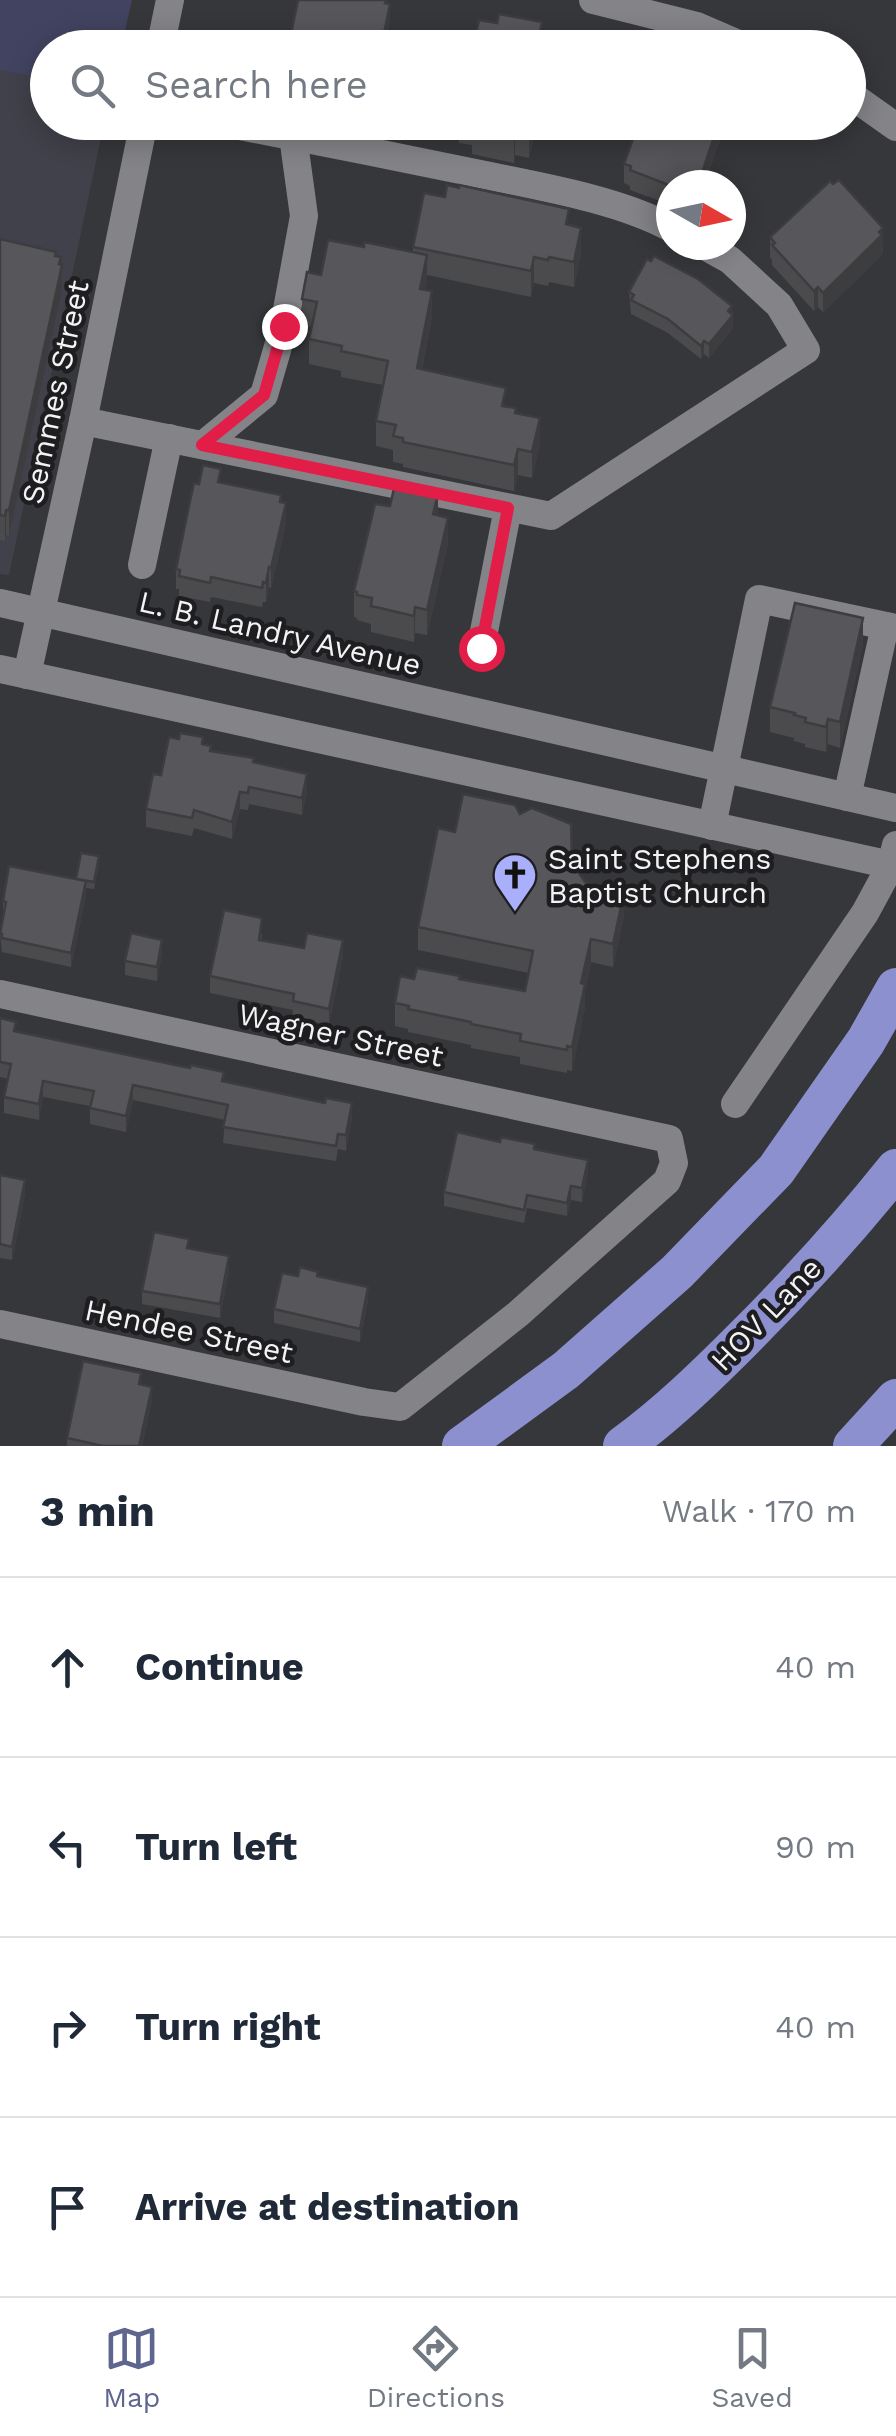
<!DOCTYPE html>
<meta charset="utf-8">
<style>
:root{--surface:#fff;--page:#f6f6f7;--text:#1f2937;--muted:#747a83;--line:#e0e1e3;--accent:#5e658f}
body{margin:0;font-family:"Work Sans",sans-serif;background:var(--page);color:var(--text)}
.compass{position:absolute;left:656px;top:170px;width:90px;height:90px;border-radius:50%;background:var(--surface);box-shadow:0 5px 25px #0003;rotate:99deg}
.stop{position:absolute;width:30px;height:30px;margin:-22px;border:8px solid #e11d48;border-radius:50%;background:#fff}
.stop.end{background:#e11d48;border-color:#fff;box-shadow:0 2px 10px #0008}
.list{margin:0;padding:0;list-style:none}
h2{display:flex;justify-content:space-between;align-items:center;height:130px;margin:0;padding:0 40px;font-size:42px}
h2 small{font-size:32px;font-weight:400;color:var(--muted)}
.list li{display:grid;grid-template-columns:65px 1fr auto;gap:30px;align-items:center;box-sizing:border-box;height:180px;padding:0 40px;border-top:2px solid var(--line)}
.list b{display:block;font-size:38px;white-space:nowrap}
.list em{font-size:32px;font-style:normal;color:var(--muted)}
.icon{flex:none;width:55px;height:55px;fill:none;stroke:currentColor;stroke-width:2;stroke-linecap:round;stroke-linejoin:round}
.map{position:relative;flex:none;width:896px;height:1446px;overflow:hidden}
.search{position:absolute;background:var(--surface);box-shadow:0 5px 25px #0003;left:30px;right:30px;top:30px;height:110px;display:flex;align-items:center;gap:25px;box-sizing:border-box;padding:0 35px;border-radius:55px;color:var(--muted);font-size:38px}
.sheet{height:850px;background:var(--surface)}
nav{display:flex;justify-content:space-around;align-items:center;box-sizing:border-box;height:140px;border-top:2px solid var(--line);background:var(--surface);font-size:28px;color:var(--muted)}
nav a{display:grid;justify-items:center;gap:5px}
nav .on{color:var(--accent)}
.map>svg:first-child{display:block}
</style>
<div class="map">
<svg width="896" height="1446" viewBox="0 0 896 1446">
<rect width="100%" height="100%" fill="#36373a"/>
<path fill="#40414a" d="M0 70 47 80 48 122 104 123 9 575 0 574Z"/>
<path fill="#414360" d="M0 0H132L121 47 48 48 47 80 0 70Z"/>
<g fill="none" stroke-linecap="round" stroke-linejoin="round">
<g stroke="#848488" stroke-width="28">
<path d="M593 0 697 26 748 48"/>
<path d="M160 48 170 0"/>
<path d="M848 93 896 127"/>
<path d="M220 122C308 139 397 157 485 175 543 187 619 200 671 228"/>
<path d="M83 421 551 516 806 350 779 305 730 260 703 245"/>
<path d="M203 445 264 395 284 326 304 216 293 136"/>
<path d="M142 565 169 438"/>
<path d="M0 603 896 808"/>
<path d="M481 647 508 508"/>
<path d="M0 669 896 866"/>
<path d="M27 675 83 421 144 122"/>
<path d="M847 797 885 626"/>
<path d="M712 826 759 599 896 628"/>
<path d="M0 994 669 1139 674 1163 667 1181 518 1314 400 1407 364 1402 0 1324"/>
<path d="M735 1104 865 913 891 865 896 845"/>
</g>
<g stroke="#8c90cf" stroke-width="40">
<path d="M462 1446 566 1370 677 1272 776 1170 866 1041 896 988"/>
<path d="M623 1446C666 1415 705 1377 743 1339 797 1285 848 1229 896 1169"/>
<path d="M853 1446 896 1399"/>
</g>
</g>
<g fill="#4b4b4e">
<path d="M459 122H537L529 158 515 155 514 163 472 154V145L459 143Z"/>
<path d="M723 122V131L704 185H671V205L630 190V186L624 183V164Z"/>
<path d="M569 225 581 253 574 287 549 282 548 286 534 283 531 297 427 275 425 290 432 317 422 369 506 406 516 413 540 443 532 478 518 475 514 491 403 467V464L393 462V450L376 446V421L383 385 341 377V371L309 364V339L312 327 302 325V299L321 275 364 247 413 252V247Z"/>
<path d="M770 237 883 247 882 255 823 312 818 307 814 311 772 265V260L770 257Z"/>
<path d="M0 239 56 256 61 265 62 291 9 536 6 535 5 541 0 540Z"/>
<path d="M629 292 732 306 733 328 709 358 704 354 701 359 668 333 631 314Z"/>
<path d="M221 483 281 502 286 523 271 588 269 587 266 602H263L262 607 211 597 210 602 179 596V589H176V569L199 484Z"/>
<path d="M438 515 448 543 427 635 415 633 414 642 371 632V624L357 620V618L354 617V591Z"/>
<path d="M863 644 840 748 828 744 826 752 805 747V744L794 741V738L770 732V707Z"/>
<path d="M179 739 203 744 211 751 254 763 307 791 302 815 249 804 248 810 240 809 232 839 194 828 192 836 146 827V809Z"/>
<path d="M520 814 572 863 585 882 624 916 613 967 591 962 585 992V1007L572 1071 567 1070V1073L520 1064V1057L471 1048V1045L408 1032V1029L395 1026V1003L414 979H460L525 991 529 973 418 950V927L455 832Z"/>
<path d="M99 863 94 889 86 888V895L71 967 2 952 0 934 4 915H3V901L76 879Z"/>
<path d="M262 934 261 940 343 956 329 1025 293 1018V1010L210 993V976Z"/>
<path d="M162 953 157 981 125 975V961Z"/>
<path d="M0 1018 16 1031 224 1082 352 1118 346 1151 338 1149 336 1161 223 1143 225 1120 133 1100 126 1132 90 1124V1106L43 1097 39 1120 4 1113V1097L8 1079 0 1077Z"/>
<path d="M535 1149 588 1173 582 1202 571 1200 567 1216 527 1208 524 1223 444 1206V1192Z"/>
<path d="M0 1175 25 1194 12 1260 0 1258Z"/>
<path d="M189 1248 229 1269 220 1318 142 1304V1291Z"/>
<path d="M298 1276 318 1277 368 1300 360 1342 274 1323V1309Z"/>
<path d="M141 1384 152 1400 142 1446H67V1438Z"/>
</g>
<g fill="#3d3d40">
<path d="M390 4V23L385 48H381Z"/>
<path d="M531 122H537L529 158V132Z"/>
<path d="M719 122H723V131L704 185H698Z"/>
<path d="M515 129V155L514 163V137Z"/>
<path d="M581 228V253L574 287V262Z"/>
<path d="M883 228 882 255 823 312V293Z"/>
<path d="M427 255V281L420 314V289Z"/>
<path d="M61 257 62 291 9 536V510Z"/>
<path d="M534 257V283L531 297V271Z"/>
<path d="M818 287V307L814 311V291Z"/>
<path d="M432 291V317L417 393V368Z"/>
<path d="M732 306 733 328 709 358V344Z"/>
<path d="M704 341V354L701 359V346Z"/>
<path d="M540 418V443L532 478V452Z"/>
<path d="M518 449V475L514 491V465Z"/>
<path d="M438 494V520L433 514Z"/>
<path d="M286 503V523L271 588V568Z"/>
<path d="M6 510V535L5 541V516Z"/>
<path d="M448 518V543L427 635V610Z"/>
<path d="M269 567V587L266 602V583Z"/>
<path d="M415 607V633L414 642V616Z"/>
<path d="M863 618V644L840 748V722Z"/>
<path d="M828 719V744L826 752V727Z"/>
<path d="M307 774V791L302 815V798Z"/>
<path d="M240 792V809L232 839V822Z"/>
<path d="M86 881V895L71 967V953Z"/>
<path d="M624 893V916L613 967V944Z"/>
<path d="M591 939V962L585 992V1007L572 1071V1047L581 983Z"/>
<path d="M162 940V953L157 981V967Z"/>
<path d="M343 940V956L329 1025V1009Z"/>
<path d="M43 1081V1097L39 1120V1104Z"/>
<path d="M133 1085V1100L126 1132V1116Z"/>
<path d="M352 1103V1118L346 1151V1135Z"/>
<path d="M588 1160V1173L582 1202V1188Z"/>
<path d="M25 1180V1194L12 1260V1247Z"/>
<path d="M571 1186V1200L567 1216V1203Z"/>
<path d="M229 1256V1269L220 1318V1304Z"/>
<path d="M368 1287V1300L360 1342V1329Z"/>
<path d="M152 1387V1400L142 1446H139Z"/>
</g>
<g fill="#57575b" stroke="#3d3d40" stroke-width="2.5">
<path d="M298 0H386L385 3 390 4 381 48H288Z"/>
<path d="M499 14 542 22 540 32 550 34 547 48H473L479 20 497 23Z"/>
<path d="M473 122H531L529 132 515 129 514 137 472 129Z"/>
<path d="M639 122H719L698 185 671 186 630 170 631 166 624 164Z"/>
<path d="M839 180 883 228 879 232 882 235 823 293 818 287 814 291 772 245 775 243 770 237 830 181 833 184Z"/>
<path d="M447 185 459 188V185L569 209 566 224 581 228 574 262 549 257 548 260 534 257 531 271 413 247 424 193 445 197Z"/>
<path d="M0 239 56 252 55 256 61 257 59 264 62 265 9 510H6L5 516 0 515Z"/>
<path d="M328 240 364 247V242L427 255 420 289 432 291 417 368 506 388 502 406 516 408 515 413 540 418 532 452 518 449 514 465 403 442V438L393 436 396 425 376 421 388 361 341 351 342 346 309 339 317 302 302 299 307 272 321 275Z"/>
<path d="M654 256 698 279 732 306 728 311 733 315 709 344 704 341 701 346 668 319 631 300 634 295 629 292 647 259 651 261Z"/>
<path d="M203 465 221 469 218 482 281 495 280 502 286 503 271 568 269 567 266 583 263 582 262 588 211 577 210 583 179 576 180 570 176 569 190 501 194 483 199 484Z"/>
<path d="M395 484 438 494 433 514 448 518 427 610 415 607 414 616 371 606 372 598 357 595V592L354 591 375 504 390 506Z"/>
<path d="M795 603 863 618 840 722 828 719 826 727 805 722 806 718 794 715 795 713 770 707Z"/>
<path d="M180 733 203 737 202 744 211 746 210 751 254 758 253 762 307 774 302 798 249 787 248 793 240 792 232 822 194 810 192 818 146 809 153 774 161 775 169 737 179 739Z"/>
<path d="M463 794 515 805 520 814 532 808 571 824 572 863 585 882 624 893 613 944 591 939 581 983 585 984 572 1047 567 1046V1050L520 1041 521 1034 471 1024V1022L408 1009 409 1006 395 1003 400 976 414 979 417 968 460 976 459 979 525 991 533 951 418 927 438 828 455 832Z"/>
<path d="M81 853 99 856 94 882 76 879Z"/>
<path d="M9 866 86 881 71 953 2 938V934H0L6 902 3 901Z"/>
<path d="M224 910 262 918 259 940 304 948 307 933 343 940 329 1009 293 1001 294 994 210 976Z"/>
<path d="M131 933 162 940 157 967 125 961Z"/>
<path d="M0 1018 16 1022 14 1031 190 1068 191 1065 224 1072 222 1081 325 1103 326 1098 352 1103 346 1135 338 1134 336 1146 223 1127 228 1105 133 1085 126 1116 90 1108 94 1091 43 1081 39 1104 4 1097 11 1064 0 1062Z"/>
<path d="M457 1132 500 1142 501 1137 535 1144 534 1149 588 1160 582 1188 571 1186 567 1203 527 1195 524 1210 444 1192Z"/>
<path d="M0 1175 25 1180 12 1247 0 1244Z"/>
<path d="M154 1232 189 1239 187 1248 229 1256 220 1304 142 1291Z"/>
<path d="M300 1267 318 1272 317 1276 368 1287 360 1329 274 1309 282 1273 298 1276Z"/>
<path d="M83 1361 141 1373 139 1384 152 1387 139 1446H103L67 1438Z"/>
</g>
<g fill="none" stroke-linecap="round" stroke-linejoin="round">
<path stroke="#e11d48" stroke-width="12" d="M284 326 264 395 202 445 508 508 481 648"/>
</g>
<defs>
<g id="church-pin" transform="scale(2.25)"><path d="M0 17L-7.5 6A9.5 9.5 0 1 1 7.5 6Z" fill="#aaaffb" stroke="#1e1e20"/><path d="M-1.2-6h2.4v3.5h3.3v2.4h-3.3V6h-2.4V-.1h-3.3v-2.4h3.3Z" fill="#111"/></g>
</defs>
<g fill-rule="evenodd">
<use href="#church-pin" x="515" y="875"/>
</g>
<g text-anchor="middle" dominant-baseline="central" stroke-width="9" stroke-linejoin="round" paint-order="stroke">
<g font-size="30" fill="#f3f3f5" stroke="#1e1e20">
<text transform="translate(55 392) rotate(-78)">Semmes Street</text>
<text transform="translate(280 633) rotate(13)">L. B. Landry Avenue</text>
<text transform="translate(341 1035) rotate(12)">Wagner Street</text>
<text transform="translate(766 1314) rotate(-46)">HOV Lane</text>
<text transform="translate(189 1331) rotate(12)">Hendee Street</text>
</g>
<g font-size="30" fill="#f3f3f5" stroke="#1e1e20" text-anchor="start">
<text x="548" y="858">Saint Stephens<tspan x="548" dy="34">Baptist Church</tspan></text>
</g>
</g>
</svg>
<svg class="compass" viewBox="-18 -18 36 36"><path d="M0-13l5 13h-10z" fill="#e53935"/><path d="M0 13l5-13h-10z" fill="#747a83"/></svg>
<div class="stop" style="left:481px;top:648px"></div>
<div class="stop end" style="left:284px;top:326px"></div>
<div class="search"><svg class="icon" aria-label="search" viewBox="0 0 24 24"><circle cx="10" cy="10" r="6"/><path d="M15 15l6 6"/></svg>Search here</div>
</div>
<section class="sheet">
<h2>3 min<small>Walk · 170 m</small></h2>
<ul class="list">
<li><svg class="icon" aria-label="ahead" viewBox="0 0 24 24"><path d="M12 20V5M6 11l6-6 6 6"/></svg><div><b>Continue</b></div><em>40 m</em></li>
<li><svg class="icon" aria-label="left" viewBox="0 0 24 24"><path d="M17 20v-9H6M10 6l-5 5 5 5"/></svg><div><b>Turn left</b></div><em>90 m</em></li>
<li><svg class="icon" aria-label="right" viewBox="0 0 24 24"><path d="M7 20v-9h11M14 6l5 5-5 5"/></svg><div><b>Turn right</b></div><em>40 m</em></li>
<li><svg class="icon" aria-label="arrive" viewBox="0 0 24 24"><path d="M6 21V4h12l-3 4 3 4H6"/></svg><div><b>Arrive at destination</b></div></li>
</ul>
</section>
<nav>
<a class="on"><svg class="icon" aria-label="map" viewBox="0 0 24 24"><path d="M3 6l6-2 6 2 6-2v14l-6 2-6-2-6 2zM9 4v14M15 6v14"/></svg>Map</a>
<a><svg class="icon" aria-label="directions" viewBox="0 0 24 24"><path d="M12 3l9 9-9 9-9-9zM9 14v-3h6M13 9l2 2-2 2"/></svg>Directions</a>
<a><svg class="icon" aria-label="saved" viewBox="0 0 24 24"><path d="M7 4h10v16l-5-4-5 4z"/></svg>Saved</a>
</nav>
